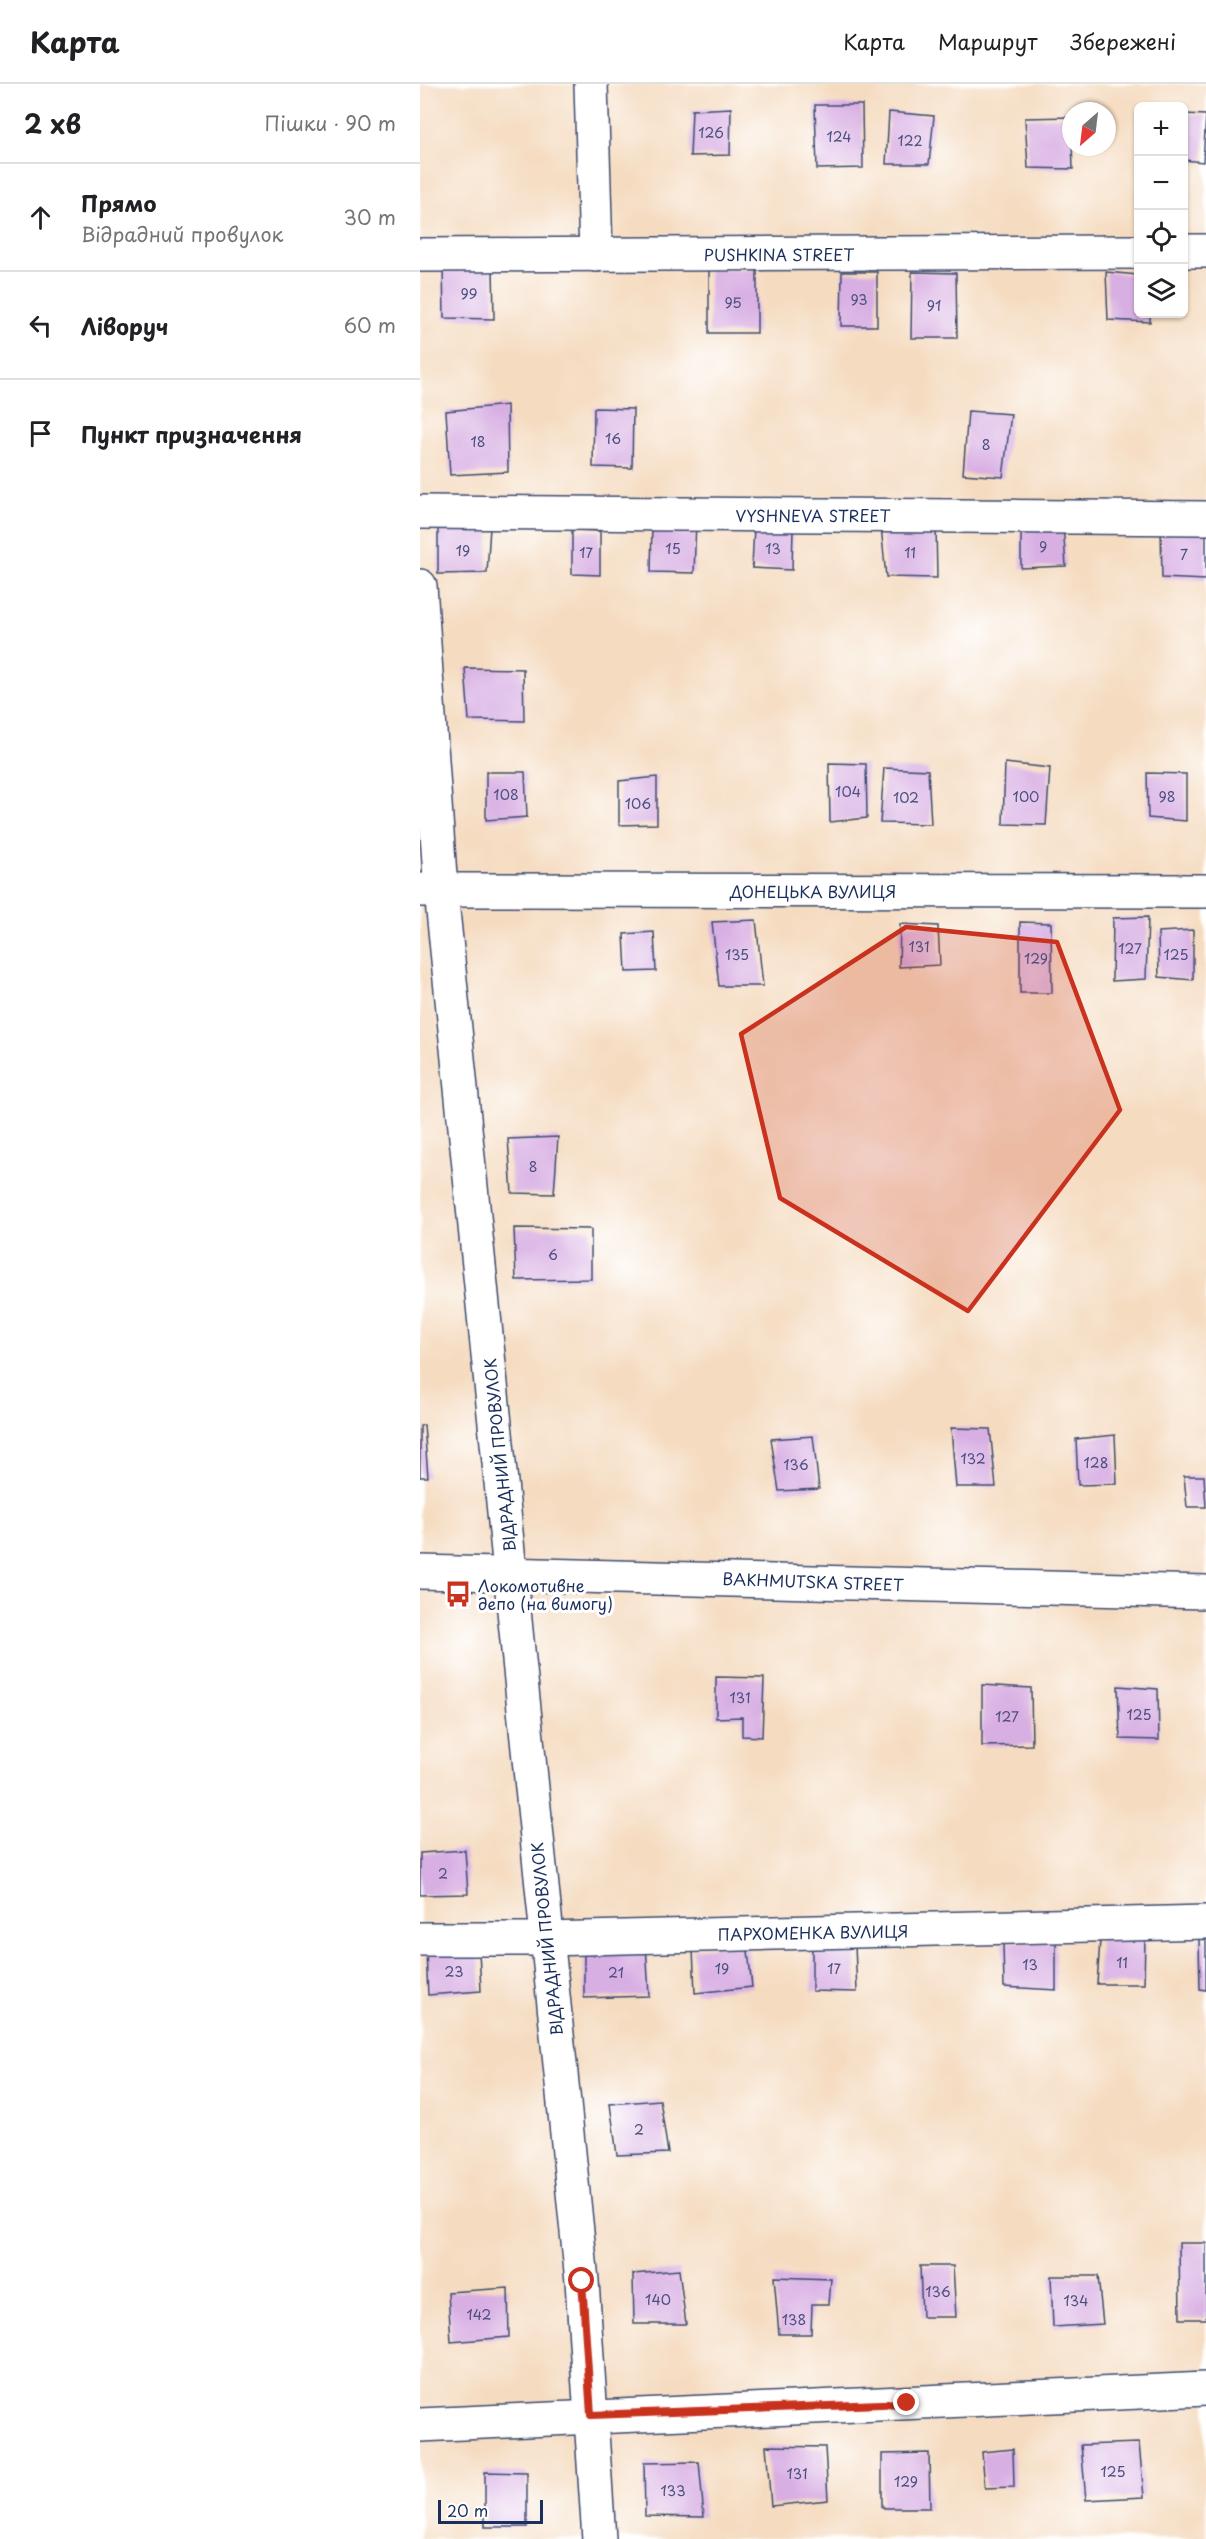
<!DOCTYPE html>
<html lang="uk">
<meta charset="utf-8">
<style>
:root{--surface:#fff;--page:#f6f6f6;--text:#202124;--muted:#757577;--line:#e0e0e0}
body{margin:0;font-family:"Playpen Sans",sans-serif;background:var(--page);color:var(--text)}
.controls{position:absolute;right:18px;top:18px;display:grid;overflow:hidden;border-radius:9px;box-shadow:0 2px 4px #0004}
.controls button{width:54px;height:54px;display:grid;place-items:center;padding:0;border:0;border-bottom:2px solid var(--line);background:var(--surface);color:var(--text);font:30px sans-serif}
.compass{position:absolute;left:642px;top:18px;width:54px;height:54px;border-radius:50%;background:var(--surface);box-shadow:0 2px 4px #0004;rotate:208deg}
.scale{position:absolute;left:18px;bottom:15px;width:105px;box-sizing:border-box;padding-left:6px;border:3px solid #1b2f5e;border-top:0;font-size:16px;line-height:21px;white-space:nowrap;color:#1b2f5e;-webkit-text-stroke:4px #fff;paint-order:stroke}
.stop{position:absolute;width:18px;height:18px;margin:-14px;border:4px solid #c8321e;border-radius:50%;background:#fff}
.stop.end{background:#c8321e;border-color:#fff;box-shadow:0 2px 6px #0008}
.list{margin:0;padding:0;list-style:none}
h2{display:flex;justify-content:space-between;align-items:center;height:78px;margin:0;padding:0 24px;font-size:26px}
h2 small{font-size:20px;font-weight:400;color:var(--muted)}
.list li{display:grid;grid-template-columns:39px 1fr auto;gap:18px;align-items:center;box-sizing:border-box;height:108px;padding:0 24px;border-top:2px solid var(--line)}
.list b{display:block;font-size:22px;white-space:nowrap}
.list p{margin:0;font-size:20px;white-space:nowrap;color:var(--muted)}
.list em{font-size:20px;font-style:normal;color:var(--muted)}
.icon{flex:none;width:33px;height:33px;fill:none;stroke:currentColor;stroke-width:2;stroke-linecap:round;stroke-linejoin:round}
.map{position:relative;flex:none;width:786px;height:2455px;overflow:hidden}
header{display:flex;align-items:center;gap:36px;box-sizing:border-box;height:84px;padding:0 30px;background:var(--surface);border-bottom:2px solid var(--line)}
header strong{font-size:28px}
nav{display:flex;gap:33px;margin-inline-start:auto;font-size:21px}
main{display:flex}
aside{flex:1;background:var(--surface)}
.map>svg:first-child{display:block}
</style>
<header>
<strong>Карта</strong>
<nav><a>Карта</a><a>Маршрут</a><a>Збережені</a></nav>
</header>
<main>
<aside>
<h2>2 хв<small>Пішки · 90 m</small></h2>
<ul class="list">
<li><svg class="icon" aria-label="ahead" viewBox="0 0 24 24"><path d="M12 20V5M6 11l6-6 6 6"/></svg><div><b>Прямо</b><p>Відрадний провулок</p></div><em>30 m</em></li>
<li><svg class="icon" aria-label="left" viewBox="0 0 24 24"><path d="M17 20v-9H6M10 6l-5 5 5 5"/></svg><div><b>Ліворуч</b></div><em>60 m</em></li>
<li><svg class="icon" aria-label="arrive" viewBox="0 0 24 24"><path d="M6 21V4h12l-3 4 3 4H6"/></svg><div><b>Пункт призначення</b></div></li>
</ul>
</aside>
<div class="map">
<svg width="786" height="2455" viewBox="0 0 786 2455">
<rect width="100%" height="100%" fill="#fff"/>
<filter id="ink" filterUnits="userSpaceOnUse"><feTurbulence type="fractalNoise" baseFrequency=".0167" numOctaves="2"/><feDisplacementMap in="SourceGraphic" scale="12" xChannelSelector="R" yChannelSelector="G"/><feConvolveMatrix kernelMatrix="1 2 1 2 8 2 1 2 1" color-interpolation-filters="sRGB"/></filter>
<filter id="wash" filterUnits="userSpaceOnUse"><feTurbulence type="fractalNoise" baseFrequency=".008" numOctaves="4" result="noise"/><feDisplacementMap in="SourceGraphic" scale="24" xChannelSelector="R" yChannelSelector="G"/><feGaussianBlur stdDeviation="1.35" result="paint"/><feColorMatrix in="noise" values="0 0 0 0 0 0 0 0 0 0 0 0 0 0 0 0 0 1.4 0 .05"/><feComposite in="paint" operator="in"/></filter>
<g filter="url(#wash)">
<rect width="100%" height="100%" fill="#f5dcc1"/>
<g id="blocks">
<g fill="#d8afe3">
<path d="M395 21H442L443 84 397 85Z"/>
<path d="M311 24 310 71 270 72 272 26Z"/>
<path d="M469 28 514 32 509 80H466Z"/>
<path d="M764 30 786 31 783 78 764 76Z"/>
<path d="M651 33 653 85 608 84 605 34Z"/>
<path d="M23 183H73L74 235 24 234Z"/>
<path d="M289 185 337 186V249H289Z"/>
<path d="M422 188H457V242H421Z"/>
<path d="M492 188 536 189 537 254H491Z"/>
<path d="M686 188 718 191V230H730V238L688 236Z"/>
<path d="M87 321 88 388 30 391 26 327Z"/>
<path d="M174 324 213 325 212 384 173 383Z"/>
<path d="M548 327 591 330 583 393 543 390Z"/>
<path d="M276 437 274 489 231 488 232 440Z"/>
<path d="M516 441 517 494 466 493 461 442Z"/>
<path d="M643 441 646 482 601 484V442Z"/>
<path d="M18 442 70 443 67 489 18 490Z"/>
<path d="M334 443 373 444 372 486 332 484Z"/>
<path d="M786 444V496L742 494 741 445Z"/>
<path d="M152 446 180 447V491L152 490Z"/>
<path d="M45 584 103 585 104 637 49 636Z"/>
<path d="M409 679 446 680 447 734 410 738Z"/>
<path d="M585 679 630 684 626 741 583 740Z"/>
<path d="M464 684 508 686 511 740 460 739Z"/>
<path d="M66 688H105L107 733 66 736Z"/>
<path d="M727 689 766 690V737L728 734Z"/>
<path d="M237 693V740L199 741V697Z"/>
<path d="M728 833 726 895 692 897 693 834Z"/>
<path d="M336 836 343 902H299L292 838Z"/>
<path d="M600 838 631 839 632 909H600Z"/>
<path d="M480 840 518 842 520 881 479 883Z"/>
<path d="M773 846V896L739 893 738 848Z"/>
<path d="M234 848 236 887 206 888 204 850Z"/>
<path d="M138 1053 134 1110 92 1109 88 1055Z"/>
<path d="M94 1144 171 1145V1195L96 1196Z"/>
<path d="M4 1341 8 1393H0V1342Z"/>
<path d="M531 1344 570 1345 576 1403H536Z"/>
<path d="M695 1351 697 1400 658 1401 656 1355Z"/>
<path d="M393 1352 399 1405 359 1407 351 1355Z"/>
<path d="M764 1392H784L786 1423H767Z"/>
<path d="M296 1593 344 1594 342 1653 322 1652V1633L296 1634Z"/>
<path d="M562 1601 611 1604 612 1661 562 1662Z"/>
<path d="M698 1602 738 1605 739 1656 700 1655Z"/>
<path d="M45 1766 48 1810 0 1811V1769Z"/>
<path d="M725 1853 724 1900H677L680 1856Z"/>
<path d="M779 1855 786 1856V1906L780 1905Z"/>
<path d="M636 1857V1906L584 1903 583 1858Z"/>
<path d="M327 1858 332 1903 275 1909 273 1865Z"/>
<path d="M226 1860 229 1912 164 1914V1863Z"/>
<path d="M435 1861 437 1908 392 1907V1862Z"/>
<path d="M6 1867H59L61 1907 8 1911Z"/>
<path d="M240 2016 248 2069 197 2071 190 2020Z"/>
<path d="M759 2159H786V2235H760Z"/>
<path d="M500 2182H533L536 2233H502Z"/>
<path d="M259 2186 266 2240H214L213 2190Z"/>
<path d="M631 2192H678L683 2240 633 2243Z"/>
<path d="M354 2193 411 2195 409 2220H392L391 2250H359Z"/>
<path d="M88 2204 89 2253 31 2258 28 2208Z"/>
<path d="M719 2359 724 2413 666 2416 661 2361Z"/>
<path d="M346 2362 405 2363 408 2416 351 2422Z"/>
<path d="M593 2365 594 2403 565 2404 562 2368Z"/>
<path d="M509 2369 510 2424H462V2370Z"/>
<path d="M279 2378 284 2433 225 2432 224 2379Z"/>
<path d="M65 2388 107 2389V2443H65Z"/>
</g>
</g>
</g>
<g filter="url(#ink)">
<use href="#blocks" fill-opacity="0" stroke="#3c496d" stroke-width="1.5"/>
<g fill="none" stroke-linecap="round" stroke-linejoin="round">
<g stroke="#3c496d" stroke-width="36">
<g id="minor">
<path d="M171 0 176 171"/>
<path d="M764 167H786"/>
<path d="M0 171 718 168"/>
<path d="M0 428 786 434"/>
<path d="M0 502 21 807 162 2197 179 2455"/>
<path d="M0 806 786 807"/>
<path d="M0 1488 786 1508"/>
<path d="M0 1855H126L786 1838"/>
<path d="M0 2341 786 2305"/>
</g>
</g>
<use href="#minor" stroke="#fff" stroke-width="33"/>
</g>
</g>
<g fill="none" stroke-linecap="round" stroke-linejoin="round" filter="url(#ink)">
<path stroke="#c8321e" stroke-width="8" d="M162 2197 171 2331 487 2319"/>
</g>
<path fill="#c8321e" fill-opacity="0.2" stroke="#c8321e" stroke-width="4.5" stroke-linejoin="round" d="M486 843 637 858 700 1026 548 1227 360 1114 321 950Z"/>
<defs>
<g id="bus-bare" transform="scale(2.07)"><path d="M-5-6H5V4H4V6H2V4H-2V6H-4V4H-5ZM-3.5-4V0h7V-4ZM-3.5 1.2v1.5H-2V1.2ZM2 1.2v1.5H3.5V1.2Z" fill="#c8321e" stroke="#fff" stroke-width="2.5" paint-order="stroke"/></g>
</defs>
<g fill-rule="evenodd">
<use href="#bus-bare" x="38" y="1510"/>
</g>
<g text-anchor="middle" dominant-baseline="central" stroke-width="6" stroke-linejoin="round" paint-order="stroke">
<g font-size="14" fill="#4a4f7f">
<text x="291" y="48">126</text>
<text x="419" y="52">124</text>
<text x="490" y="56">122</text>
<text x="49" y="209">99</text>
<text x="439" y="215">93</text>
<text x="313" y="218">95</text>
<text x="514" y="221">91</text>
<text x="193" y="354">16</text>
<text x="58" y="357">18</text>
<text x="566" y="360">8</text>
<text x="623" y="462">9</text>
<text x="253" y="464">15</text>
<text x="353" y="464">13</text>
<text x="43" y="466">19</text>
<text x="166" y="468">17</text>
<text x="490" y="468">11</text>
<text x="764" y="470">7</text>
<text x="428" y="707">104</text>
<text x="86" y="710">108</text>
<text x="606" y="712">100</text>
<text x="747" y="712">98</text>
<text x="486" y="713">102</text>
<text x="218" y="719">106</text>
<text x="499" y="862">131</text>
<text x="710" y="864">127</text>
<text x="317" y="870">135</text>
<text x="756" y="870">125</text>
<text x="616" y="874">129</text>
<text x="113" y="1082">8</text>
<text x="133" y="1170">6</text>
<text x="553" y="1374">132</text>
<text x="676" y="1378">128</text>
<text x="376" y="1380">136</text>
<text x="320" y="1613">131</text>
<text x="719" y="1630">125</text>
<text x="587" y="1632">127</text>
<text x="23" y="1789">2</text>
<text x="702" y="1878">11</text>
<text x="610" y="1880">13</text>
<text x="302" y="1884">19</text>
<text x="414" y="1884">17</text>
<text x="34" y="1887">23</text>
<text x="196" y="1888">21</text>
<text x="219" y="2045">2</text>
<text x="518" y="2207">136</text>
<text x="238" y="2215">140</text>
<text x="656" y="2216">134</text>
<text x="59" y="2230">142</text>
<text x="374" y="2235">138</text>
<text x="693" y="2387">125</text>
<text x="377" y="2389">131</text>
<text x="486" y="2397">129</text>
<text x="253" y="2406">133</text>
</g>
<g font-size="16" fill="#1b2f5e" stroke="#fff">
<text x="359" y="170">PUSHKINA STREET</text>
<text x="393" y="431">VYSHNEVA STREET</text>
<text x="393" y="807">ДОНЕЦЬКА ВУЛИЦЯ</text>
<text transform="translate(79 1371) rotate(-96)">ВІДРАДНИЙ ПРОВУЛОК</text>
<text transform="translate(393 1497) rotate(2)">BAKHMUTSKA STREET</text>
<text transform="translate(393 1848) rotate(-1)">ПАРХОМЕНКА ВУЛИЦЯ</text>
<text transform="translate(126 1855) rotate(-96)">ВІДРАДНИЙ ПРОВУЛОК</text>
</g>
<g font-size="16" fill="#1b2f5e" stroke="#fff" text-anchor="start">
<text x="58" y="1501">Локомотивне<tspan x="58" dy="18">депо (на вимогу)</tspan></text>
</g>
</g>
</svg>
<div class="controls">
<button>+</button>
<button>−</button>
<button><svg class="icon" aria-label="locate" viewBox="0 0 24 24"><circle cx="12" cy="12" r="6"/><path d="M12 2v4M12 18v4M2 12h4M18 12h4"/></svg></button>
<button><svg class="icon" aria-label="layers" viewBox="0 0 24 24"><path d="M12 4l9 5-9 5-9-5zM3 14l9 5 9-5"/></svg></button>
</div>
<svg class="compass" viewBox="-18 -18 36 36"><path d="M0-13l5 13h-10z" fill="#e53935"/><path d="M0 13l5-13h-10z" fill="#757577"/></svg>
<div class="scale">20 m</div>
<div class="stop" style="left:162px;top:2197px"></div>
<div class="stop end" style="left:487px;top:2319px"></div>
</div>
</main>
